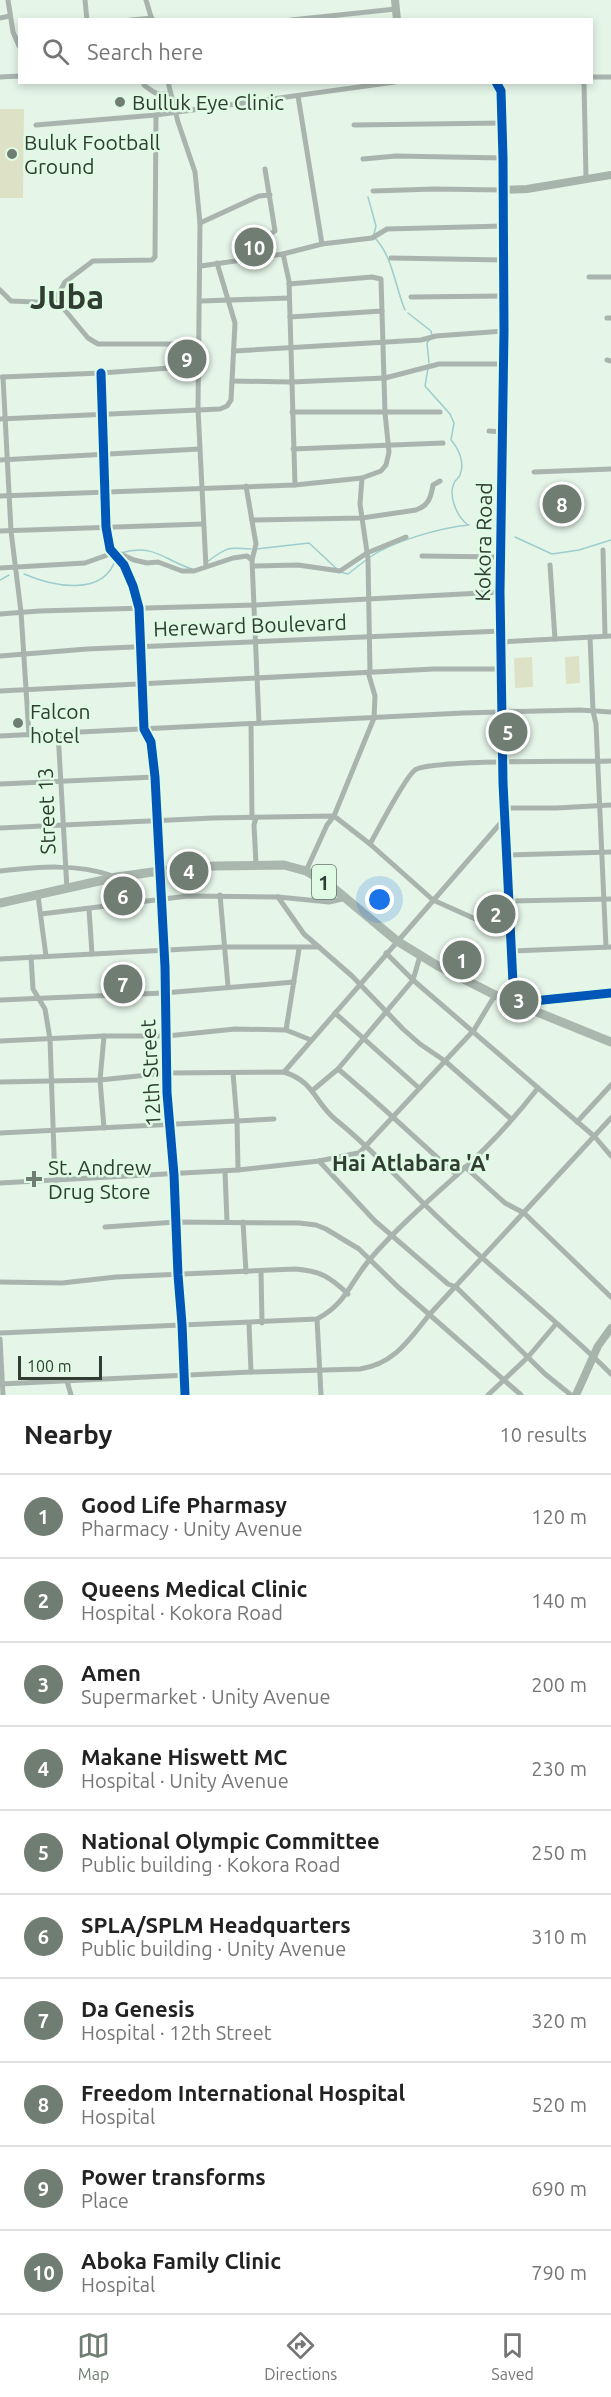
<!DOCTYPE html>
<meta charset="utf-8">
<style>
:root{--surface:#fff;--page:#f6f6f6;--text:#222;--muted:#767676;--line:#e0e0e0;--accent:#707d72}
body{margin:0;font-family:Ubuntu,sans-serif;background:var(--page);color:var(--text)}
.scale{position:absolute;left:18px;bottom:15px;width:84px;box-sizing:border-box;padding-left:6px;border:3px solid #313c33;border-top:0;font-size:16px;line-height:21px;white-space:nowrap;color:#313c33;-webkit-text-stroke:4px #dffbe4;paint-order:stroke}
.you{position:absolute;left:380px;top:900px;width:21px;height:21px;margin:-15px;border:4px solid #fff;border-radius:50%;background:#1a73e8;box-shadow:0 0 0 9px #1a73e833}
.badge{display:grid;place-items:center;width:39px;height:39px;border-radius:50%;background:var(--accent);color:#fff;font-size:20px;font-weight:700}
.pin{position:absolute;translate:-50% -50%;border:3px solid #fff;box-shadow:0 2px 6px #0006}
.list{margin:0;padding:0;list-style:none}
h2{display:flex;justify-content:space-between;align-items:center;height:78px;margin:0;padding:0 24px;font-size:26px}
h2 small{font-size:20px;font-weight:400;color:var(--muted)}
.list li{display:grid;grid-template-columns:39px 1fr auto;gap:18px;align-items:center;box-sizing:border-box;height:84px;padding:0 24px;border-top:2px solid var(--line)}
.list b{display:block;font-size:22px;white-space:nowrap}
.list p{margin:0;font-size:20px;white-space:nowrap;color:var(--muted)}
.list em{font-size:20px;font-style:normal;color:var(--muted)}
.icon{flex:none;width:33px;height:33px;fill:none;stroke:currentColor;stroke-width:2;stroke-linecap:round;stroke-linejoin:round}
.map{position:relative;flex:none;width:611px;height:1395px;overflow:hidden}
.search{position:absolute;background:var(--surface);box-shadow:0 3px 9px #0003;left:18px;right:18px;top:18px;height:66px;display:flex;align-items:center;gap:15px;box-sizing:border-box;padding:0 21px;border-radius:0px;color:var(--muted);font-size:22px}
.sheet{height:918px;background:var(--surface)}
nav{display:flex;justify-content:space-around;align-items:center;box-sizing:border-box;height:84px;border-top:2px solid var(--line);background:var(--surface);font-size:16px;color:var(--muted)}
nav a{display:grid;justify-items:center;gap:3px}
nav .on{color:var(--accent)}
.map>svg:first-child{display:block}
</style>
<div class="map">
<svg width="611" height="1395" viewBox="0 0 611 1395">
<rect width="100%" height="100%" fill="#e5f5e8"/>
<g fill="#dde1c5">
<path d="M0 109H24L23 198H0Z"/>
<path d="M579 656 580 683 566 684 565 657Z"/>
<path d="M532 657 533 687 515 688 514 658Z"/>
</g>
<g fill="none" stroke-linecap="round" stroke-linejoin="round">
<g stroke="#9ccdce" stroke-width="1.5">
<path d="M368 197 376 226 374 234"/>
<path d="M375 238C393 257 395 287 405 310"/>
<path d="M408 313 431 331 432 335"/>
<path d="M429 363 427 343 430 339"/>
<path d="M428 368 425 386 450 414 454 423 451 440C459 449 465 463 460 475 459 478 455 480 454 483 448 496 457 517 468 525"/>
<path d="M515 537 552 554 579 550 611 540"/>
<path d="M256 549 309 543 337 569"/>
<path d="M121 553C153 543 164 560 192 569"/>
<path d="M370 557C394 541 439 528 469 525"/>
<path d="M207 562C227 547 227 547 251 549"/>
<path d="M340 572 348 574 366 560"/>
<path d="M24 574C52 586 104 598 116 558"/>
<path d="M0 580 9 575"/>
</g>
<g stroke="#a9b4ae" stroke-width="5">
<path d="M8 0 13 32 19 46"/>
<path d="M85 0 87 20"/>
<path d="M146 0 152 20"/>
<path d="M0 18 10 16"/>
<path d="M131 20 152 18"/>
<path d="M291 20 396 9"/>
<path d="M0 77 20 76"/>
<path d="M592 77H611"/>
<path d="M168 82 178 122 195 172 200 223 198 409 206 567"/>
<path d="M584 82 586 178"/>
<path d="M144 85C154 93 158 96 170 93"/>
<path d="M298 96 322 244"/>
<path d="M36 125 156 115 395 82"/>
<path d="M354 125 502 123"/>
<path d="M363 159 396 156 503 158"/>
<path d="M373 191 434 189 503 190"/>
<path d="M200 223 259 196 270 195"/>
<path d="M283 254 289 281 295 485"/>
<path d="M391 258 504 260"/>
<path d="M237 260 238 249 264 238 275 231 265 169"/>
<path d="M201 266 283 254 322 244 372 238 387 229 504 226"/>
<path d="M589 277H611"/>
<path d="M0 290 11 301 59 303 88 338 98 344H199"/>
<path d="M411 297 504 296"/>
<path d="M201 301 289 298"/>
<path d="M59 303V293L65 282 93 261 152 260 155 257 156 115"/>
<path d="M290 317 382 311"/>
<path d="M607 318H611"/>
<path d="M234 351 421 340 436 336 504 331"/>
<path d="M607 360 611 361"/>
<path d="M101 373 106 527 110 549 124 565 133 586 139 608 144 729 151 742 155 777 165 967 167 1093 174 1175 178 1275 182 1324 185 1395"/>
<path d="M2 377 101 373 198 366"/>
<path d="M3 377 11 531 21 612 29 735"/>
<path d="M232 381 291 382 385 378 439 364H504"/>
<path d="M292 412H440"/>
<path d="M0 419 220 409 227 406 231 400 235 323 217 263"/>
<path d="M489 431 503 432"/>
<path d="M293 449 443 443"/>
<path d="M0 460 199 449"/>
<path d="M534 472 611 469"/>
<path d="M362 478 360 504 368 559 370 672"/>
<path d="M246 486 256 544 252 560"/>
<path d="M0 496 295 485 362 478 381 471 386 465 389 452 385 413 381 279 372 277 289 284"/>
<path d="M252 520 362 518 416 510C428 506 431 498 433 485L440 481"/>
<path d="M0 531 203 524"/>
<path d="M603 550 605 636"/>
<path d="M114 551 134 560 147 563 158 562 182 571H194L233 558 247 556 252 560 259 723"/>
<path d="M422 556 500 557"/>
<path d="M550 565 555 639"/>
<path d="M253 566 298 565 340 571 367 553 406 537"/>
<path d="M0 568 85 563 113 553"/>
<path d="M0 614 39 611 255 605 500 592"/>
<path d="M590 637 593 711 596 724 606 947"/>
<path d="M501 642 611 636"/>
<path d="M0 656 87 649 501 631"/>
<path d="M0 691 434 669H501"/>
<path d="M251 724 252 818"/>
<path d="M58 732 67 889"/>
<path d="M0 736 463 713 580 710 611 712"/>
<path d="M0 784 155 777"/>
<path d="M505 808H556L611 805"/>
<path d="M0 828 213 818 334 816 370 844 433 900 511 935"/>
<path d="M370 844C378 830 405 777 415 770 430 759 582 762 611 761"/>
<path d="M508 855 611 852"/>
<path d="M256 864 254 825 256 818"/>
<path d="M0 871C38 867 76 863 113 876"/>
<path d="M306 871 327 825 334 816 374 718 375 696 368 672"/>
<path d="M220 895 228 986"/>
<path d="M38 896 46 956"/>
<path d="M278 897 304 934 352 976 403 1029 420 1044 445 1061 511 1119"/>
<path d="M510 901 611 899"/>
<path d="M89 909 92 954"/>
<path d="M41 914 188 896 278 897 329 902 347 898"/>
<path d="M512 951 611 947"/>
<path d="M386 953 413 980 595 1137 611 1156"/>
<path d="M31 957 33 989 45 1009 50 1039 55 1182"/>
<path d="M0 959 224 947H319"/>
<path d="M0 1000 164 993 294 982"/>
<path d="M519 1002 611 993"/>
<path d="M335 1013 419 1088"/>
<path d="M286 1030 299 949"/>
<path d="M0 1041 104 1036H167L235 1029 286 1030 311 1040"/>
<path d="M338 1069C379 1103 417 1140 457 1175"/>
<path d="M284 1072 505 818"/>
<path d="M233 1073 237 1121 238 1170"/>
<path d="M0 1082 100 1080 167 1073 284 1072C315 1082 314 1102 336 1120 375 1151 408 1190 445 1224 499 1275 558 1321 611 1374"/>
<path d="M313 1090 338 1069 413 980 420 956"/>
<path d="M577 1122 611 1085"/>
<path d="M104 1128 100 1080 104 1036"/>
<path d="M0 1133 274 1119"/>
<path d="M319 1161 375 1221 448 1284 456 1287 545 1374 571 1395"/>
<path d="M465 1167 505 1203 524 1213 611 1297"/>
<path d="M225 1171 227 1222"/>
<path d="M0 1183 238 1170 319 1161 358 1153 361 1151 474 1030 495 995"/>
<path d="M243 1222 246 1272"/>
<path d="M105 1227 176 1222 299 1223 316 1225 326 1229 359 1249 398 1287 521 1395"/>
<path d="M261 1272 262 1323"/>
<path d="M0 1282 62 1283 116 1277 295 1269C320 1271 329 1276 348 1294"/>
<path d="M317 1319 321 1395"/>
<path d="M249 1323 251 1372"/>
<path d="M0 1333 317 1319C347 1303 350 1282 371 1258 397 1228 427 1202 457 1175 486 1149 514 1119 538 1088"/>
<path d="M0 1339 3 1395"/>
<path d="M67 1381 71 1395"/>
<path d="M0 1384 251 1372 360 1369C394 1364 409 1340 429 1315L611 1118"/>
<path d="M488 1395 528 1357 556 1324"/>
</g>
<g stroke="#a7b4ac" stroke-width="8">
<path d="M395 0 397 20"/>
<path d="M496 82 501 91 503 158 504 331 500 592 503 783 514 1003"/>
<path d="M503 190 527 189 611 175"/>
<path d="M576 1395 598 1346 611 1328"/>
</g>
<path stroke="#a9b7ae" stroke-width="9" d="M0 903 117 877 160 871 214 866 284 865 306 871 331 886 397 941 438 966 495 995 611 1042"/>
<g stroke="#dffbe4" stroke-width="13">
<g id="cycleway">
<path d="M496 82 501 91 503 158 504 331 500 592 503 783 514 1003 611 993"/>
<path d="M101 373 106 527 110 549 124 565 133 586 139 608 144 729 151 742 155 777 165 967 167 1093 174 1175 178 1275 182 1324 185 1395"/>
</g>
</g>
<use href="#cycleway" stroke="#0057b8" stroke-width="9"/>
</g>
<g fill="#707d72" stroke="#dffbe4" stroke-width="2">
<circle cx="120" cy="102" r="6"/>
<circle cx="12" cy="154" r="6"/>
<circle cx="18" cy="723" r="6"/>
<path d="M31 1170h6v6h6v6h-6v6h-6v-6h-6v-6h6z"/>
</g>
<g text-anchor="middle" dominant-baseline="central" stroke-width="5" stroke-linejoin="round" paint-order="stroke">
<rect fill="#dffbe4" stroke="#657568" stroke-width="1.5" x="312" y="865" width="24" height="34" rx="4.5"/>
<g font-size="20" font-weight="bold" fill="#313c33">
<text x="324" y="882">1</text>
</g>
<g font-size="21" fill="#313c33" stroke="#dffbe4" text-anchor="start">
<text x="132" y="102">Bulluk Eye Clinic</text>
<text x="24" y="142">Buluk Football<tspan x="24" dy="24">Ground</tspan></text>
<text x="30" y="711">Falcon<tspan x="30" dy="24">hotel</tspan></text>
<text x="48" y="1167">St. Andrew<tspan x="48" dy="24">Drug Store</tspan></text>
</g>
<g font-size="21" fill="#313c33" stroke="#dffbe4">
<text transform="translate(483 542) rotate(-89)">Kokora Road</text>
<text transform="translate(250 625) rotate(-2)">Hereward Boulevard</text>
<text transform="translate(46 811) rotate(-92)">Street 13</text>
<text transform="translate(150 1073) rotate(-93)">12th Street</text>
</g>
<g font-size="22" font-weight="bold" fill="#313c33" stroke="#dffbe4">
<text x="411" y="1162">Hai Atlabara 'A'</text>
</g>
<g font-size="33" font-weight="bold" fill="#313c33" stroke="#dffbe4">
<text x="67" y="296">Juba</text>
</g>
</g>
</svg>
<div class="scale">100 m</div>
<div class="you"></div>
<div class="pin badge" style="left:462px;top:960px">1</div>
<div class="pin badge" style="left:496px;top:914px">2</div>
<div class="pin badge" style="left:519px;top:1000px">3</div>
<div class="pin badge" style="left:189px;top:871px">4</div>
<div class="pin badge" style="left:508px;top:732px">5</div>
<div class="pin badge" style="left:123px;top:896px">6</div>
<div class="pin badge" style="left:123px;top:984px">7</div>
<div class="pin badge" style="left:562px;top:504px">8</div>
<div class="pin badge" style="left:187px;top:359px">9</div>
<div class="pin badge" style="left:254px;top:247px">10</div>
<div class="search"><svg class="icon" aria-label="search" viewBox="0 0 24 24"><circle cx="10" cy="10" r="6"/><path d="M15 15l6 6"/></svg>Search here</div>
</div>
<section class="sheet">
<h2>Nearby<small>10 results</small></h2>
<ul class="list">
<li><span class="badge">1</span><div><b>Good Life Pharmasy</b><p>Pharmacy · Unity Avenue</p></div><em>120 m</em></li>
<li><span class="badge">2</span><div><b>Queens Medical Clinic</b><p>Hospital · Kokora Road</p></div><em>140 m</em></li>
<li><span class="badge">3</span><div><b>Amen</b><p>Supermarket · Unity Avenue</p></div><em>200 m</em></li>
<li><span class="badge">4</span><div><b>Makane Hiswett MC</b><p>Hospital · Unity Avenue</p></div><em>230 m</em></li>
<li><span class="badge">5</span><div><b>National Olympic Committee</b><p>Public building · Kokora Road</p></div><em>250 m</em></li>
<li><span class="badge">6</span><div><b>SPLA/SPLM Headquarters</b><p>Public building · Unity Avenue</p></div><em>310 m</em></li>
<li><span class="badge">7</span><div><b>Da Genesis</b><p>Hospital · 12th Street</p></div><em>320 m</em></li>
<li><span class="badge">8</span><div><b>Freedom International Hospital</b><p>Hospital</p></div><em>520 m</em></li>
<li><span class="badge">9</span><div><b>Power transforms</b><p>Place</p></div><em>690 m</em></li>
<li><span class="badge">10</span><div><b>Aboka Family Clinic</b><p>Hospital</p></div><em>790 m</em></li>
</ul>
</section>
<nav>
<a class="on"><svg class="icon" aria-label="map" viewBox="0 0 24 24"><path d="M3 6l6-2 6 2 6-2v14l-6 2-6-2-6 2zM9 4v14M15 6v14"/></svg>Map</a>
<a><svg class="icon" aria-label="directions" viewBox="0 0 24 24"><path d="M12 3l9 9-9 9-9-9zM9 14v-3h6M13 9l2 2-2 2"/></svg>Directions</a>
<a><svg class="icon" aria-label="saved" viewBox="0 0 24 24"><path d="M7 4h10v16l-5-4-5 4z"/></svg>Saved</a>
</nav>
